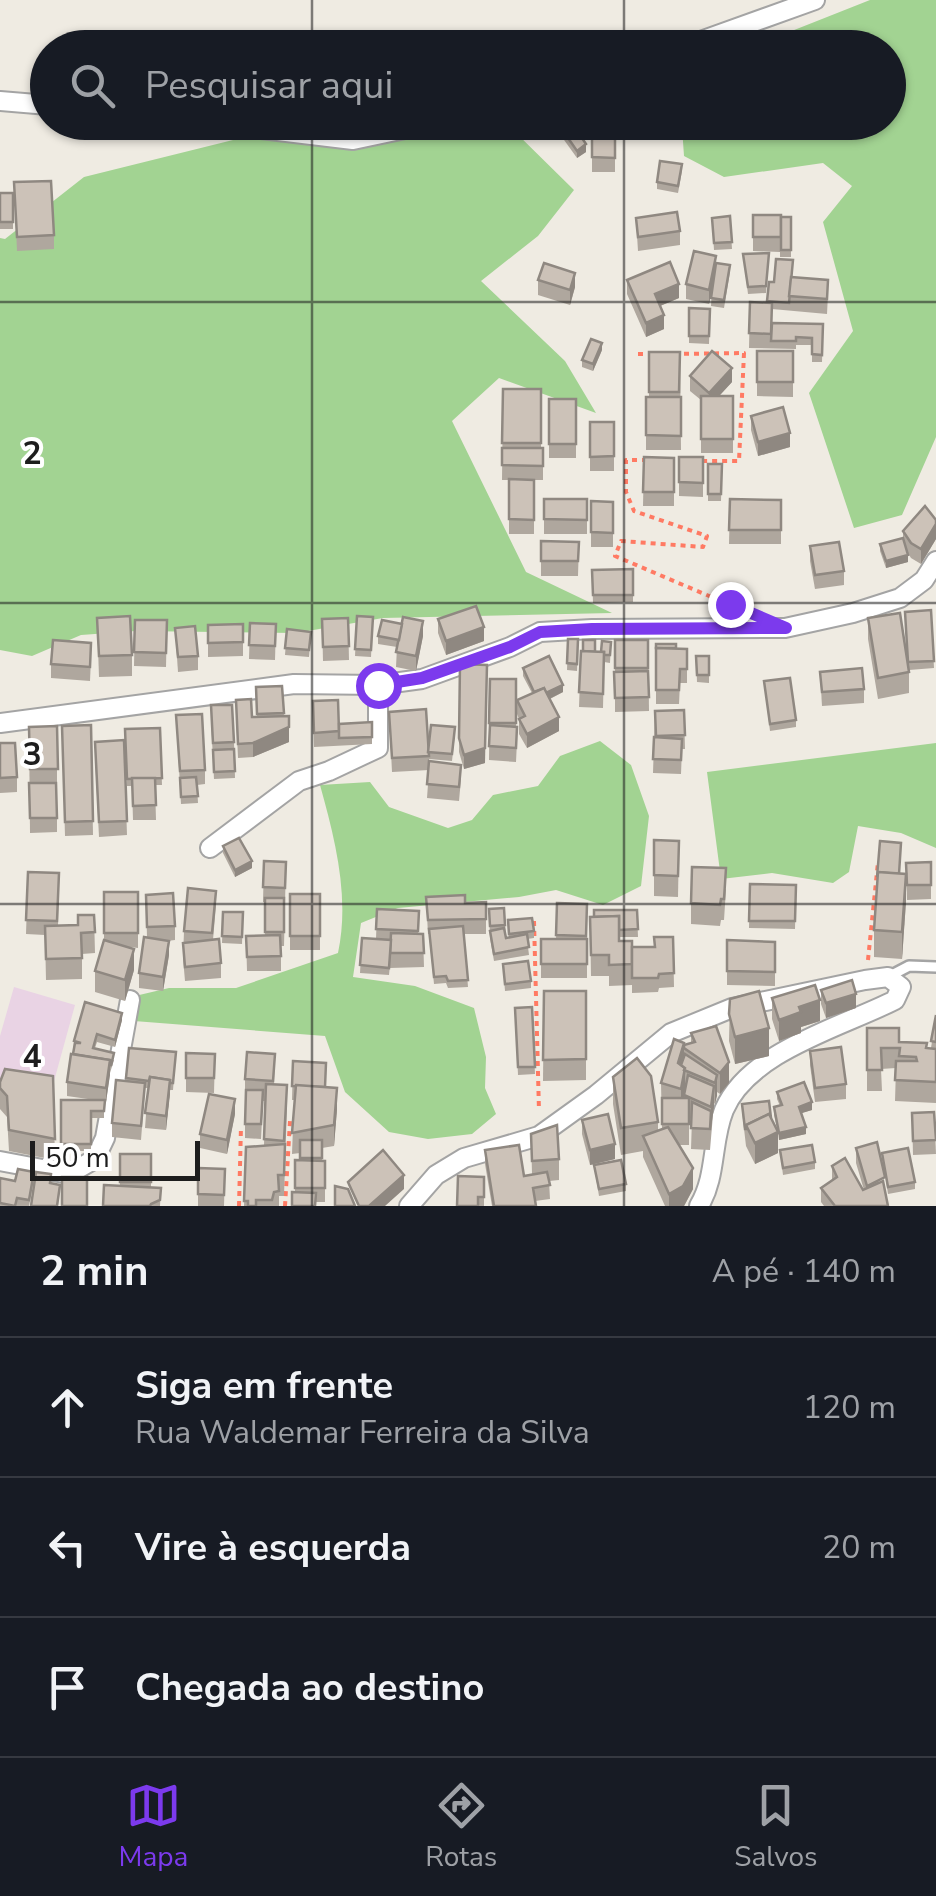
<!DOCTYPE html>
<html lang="pt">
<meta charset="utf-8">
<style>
:root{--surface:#171b24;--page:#20242c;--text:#f1f3f6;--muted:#9ea1a6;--line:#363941;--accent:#7c3aed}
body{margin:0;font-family:"Nunito Sans",sans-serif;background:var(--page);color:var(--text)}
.scale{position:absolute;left:30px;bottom:25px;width:170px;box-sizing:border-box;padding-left:10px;border:5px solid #1d1d1d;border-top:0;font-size:28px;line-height:35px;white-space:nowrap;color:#1d1d1d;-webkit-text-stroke:8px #fff;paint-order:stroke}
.stop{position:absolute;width:30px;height:30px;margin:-22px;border:8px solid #7c3aed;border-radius:50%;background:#fff}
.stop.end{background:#7c3aed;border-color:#fff;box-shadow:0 2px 10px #0008}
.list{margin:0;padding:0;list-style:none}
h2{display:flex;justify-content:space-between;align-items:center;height:130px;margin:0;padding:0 40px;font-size:42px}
h2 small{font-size:32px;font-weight:400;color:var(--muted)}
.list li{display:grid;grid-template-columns:65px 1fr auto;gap:30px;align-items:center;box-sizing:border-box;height:140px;padding:0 40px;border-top:2px solid var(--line)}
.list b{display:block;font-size:38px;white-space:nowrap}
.list p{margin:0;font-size:32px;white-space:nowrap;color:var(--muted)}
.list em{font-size:32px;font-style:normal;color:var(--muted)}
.icon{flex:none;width:55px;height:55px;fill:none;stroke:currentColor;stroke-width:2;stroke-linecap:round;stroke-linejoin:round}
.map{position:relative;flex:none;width:936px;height:1206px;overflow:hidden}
.search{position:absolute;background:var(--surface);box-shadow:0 2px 8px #0004;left:30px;right:30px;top:30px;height:110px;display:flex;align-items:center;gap:25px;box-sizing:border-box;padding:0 35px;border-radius:55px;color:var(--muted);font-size:38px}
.sheet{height:550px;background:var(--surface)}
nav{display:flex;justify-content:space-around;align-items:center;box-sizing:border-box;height:140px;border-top:2px solid var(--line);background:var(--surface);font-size:28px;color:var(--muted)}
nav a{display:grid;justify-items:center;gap:5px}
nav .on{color:var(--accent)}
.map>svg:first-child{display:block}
</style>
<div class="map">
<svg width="936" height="1206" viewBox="0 0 936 1206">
<rect width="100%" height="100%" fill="#efebe2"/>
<path fill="#e9d3e4" d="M14 987 75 1005 51 1092 0 1083V1036Z"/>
<g fill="#a2d392">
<path d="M870 0H936V437L902 515 854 528 809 393 853 331 823 222 852 186 823 163 724 177 684 156 682 127 676 123 888 122V48L751 47Z"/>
<path d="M423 123H506L574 190 538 236 481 281 565 361 596 413 499 378 452 421 526 572 612 613 383 618 296 633 136 631 81 635 32 656 0 650V238L5 239 84 177 237 139Z"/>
<path d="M600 741 631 765 649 816 641 886 603 905 556 890 519 897 398 908 361 923 353 977 415 986 474 1008 486 1057 485 1088 496 1114 472 1134 428 1139 389 1132 345 1092 325 1036 134 1021 135 996 169 988H236L338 953C350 897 335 839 320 785L370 782 389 807 448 828 472 820 493 795 538 786 560 756Z"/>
<path d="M936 743V848L901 833 858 826 849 872 833 883 772 873 721 879 707 772Z"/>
</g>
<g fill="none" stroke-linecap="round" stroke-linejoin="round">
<g stroke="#a4a4a4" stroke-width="14">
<path id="lane" d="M888 977 909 966 936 967"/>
</g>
<g stroke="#a4a4a4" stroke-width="22">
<g id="street">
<path d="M681 48 815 0"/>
<path d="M0 101 48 105"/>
<path d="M201 122 353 140 438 122"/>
<path d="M0 723 294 684 378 685 422 679 510 647 540 632 592 629 785 628 853 613 900 598 924 580 936 561"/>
<path d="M210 848 299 781 329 771 378 748V685"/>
<path d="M0 1161 69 1174 95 1159 105 1138 130 1000"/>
<path d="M409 1206 436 1175 464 1158 539 1136 596 1095 671 1033 732 1008 865 980 888 977 901 987 895 1000C842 1027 749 1051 724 1110 711 1142 717 1176 699 1206"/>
</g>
</g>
<g stroke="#ff7a63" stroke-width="4" stroke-dasharray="5 5" stroke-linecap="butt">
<path d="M638 354H650"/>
<path d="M674 354 744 353 739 461H702"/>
<path d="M647 460H626V492L634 511 707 536 703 547 621 541 615 556 735 607"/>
<path d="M534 921 539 1111"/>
<path d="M868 960 878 862"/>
<path d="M239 1206 241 1126"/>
<path d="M285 1206 290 1121"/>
</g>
<use href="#lane" stroke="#fff" stroke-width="9"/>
<use href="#street" stroke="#fff" stroke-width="18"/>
</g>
<g fill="#afa79e">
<path d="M554 122H571L586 152 577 158 554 126Z"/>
<path d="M592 131 615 132V172H592Z"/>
<path d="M682 171 678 193 657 189V182Z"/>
<path d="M14 182 54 235V249L17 251Z"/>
<rect x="0" y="193" width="13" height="36"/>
<path d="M753 215 791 217V257H780V252L753 251Z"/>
<path d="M730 216 732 249 714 250 712 218Z"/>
<path d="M636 218 680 231V245L638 251Z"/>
<path d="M769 253 766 293 748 294 743 254Z"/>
<path d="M716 263 730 272 724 308 711 306 712 288 709 304 686 299V284Z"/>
<path d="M792 277 828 294 827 314 772 309V328L823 324 822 362H812V345H796V349L749 348 750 302 767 303 769 282H774Z"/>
<path d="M538 280 575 287 570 305 538 295Z"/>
<path d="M627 280 679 298 660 306 664 329 646 337 627 294Z"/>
<path d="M689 308 710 309 709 344 689 343Z"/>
<path d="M602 350 593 371 582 367V360Z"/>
<path d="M757 351H793V397L757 396Z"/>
<path d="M649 352H680L681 450H646V397H649Z"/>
<path d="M690 376 732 382 719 396H733V453H701V400L690 391Z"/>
<path d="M503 389H541V448H543V480H534V534H509V480H502Z"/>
<rect x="549" y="399" width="27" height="59"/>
<path d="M751 416 790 447 758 456 751 430Z"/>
<rect x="590" y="422" width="24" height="49"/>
<path d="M644 457 674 458V506H643Z"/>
<path d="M679 457H703V497L679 496Z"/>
<path d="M708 464H722L721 501H708Z"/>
<rect x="544" y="499" width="43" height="35"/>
<path d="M730 499 781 500V544H729Z"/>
<path d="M591 501 613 502V547H591Z"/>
<path d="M936 520V539L921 564 911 558 906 550 908 562 886 568 880 551V544L903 538V531Z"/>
<path d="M541 541 579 542 578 576H541Z"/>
<path d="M810 546 844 571V585L815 589 810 561Z"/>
<path d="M633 569V602L593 603 592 570Z"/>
<path d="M931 610 934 668 909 670V693L878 699 868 639V618L907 658Z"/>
<path d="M357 616 373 617 371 657 355 656Z"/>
<path d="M97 618 132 655V676L99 677Z"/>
<path d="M348 618 349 660 323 661 322 619Z"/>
<path d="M438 619 484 641 446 655 438 633Z"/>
<path d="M135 620H167L166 667 134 666Z"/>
<path d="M250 623 276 624 275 660 249 659Z"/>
<path d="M243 624V656L208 657V625Z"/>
<path d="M175 628 198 656V670L178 672Z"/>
<path d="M287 629 311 632 309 657 285 655Z"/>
<path d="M378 636H423L416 671 396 667 397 647 378 644Z"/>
<path d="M568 639H578L577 671 567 670Z"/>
<path d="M615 640H648L649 711 615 712Z"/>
<path d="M611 642 610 663 604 662 603 708 579 707 581 651 601 652Z"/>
<path d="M656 644 676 649H687V683H680L679 704H656Z"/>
<path d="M696 656H709V683L697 682Z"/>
<path d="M91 658 90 681 51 678V664Z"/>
<path d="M460 664 485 763 464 769 459 752Z"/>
<path d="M523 668 563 692 550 699 559 731 527 748 519 734V719L517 714V700L532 693 523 676Z"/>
<path d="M820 672 864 689V703L822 706Z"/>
<path d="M490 679H516V726L517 741 516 762 489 760Z"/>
<path d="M764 681 796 720V727L770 731Z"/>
<path d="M282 686 284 716 289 742 253 757 238 758 236 714 257 717 256 687Z"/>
<path d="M313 701 339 724 372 722V744L314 747Z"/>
<path d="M684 710 685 749H682L681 774 653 773 655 711Z"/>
<path d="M389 712 428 749 455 734 452 761 429 759V768L461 779 459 801 427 798 429 770 392 772Z"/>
<path d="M176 715 205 770V784L197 785 198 803 181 804Z"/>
<path d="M211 720 234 742 235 778 214 779Z"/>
<path d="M91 725 93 835 65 836 62 726Z"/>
<path d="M57 726V832L30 833 29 727Z"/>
<path d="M160 728 162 785H155L156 820H133L132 786H127L125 729Z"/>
<path d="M124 740 127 835 99 837 95 756Z"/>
<path d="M0 743 17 777V792L0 793Z"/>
<path d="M654 840 679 841 678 897 654 896Z"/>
<path d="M223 846 252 868 235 877 223 853Z"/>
<path d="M264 861 286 862 284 946H281V971H247L246 936 265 935V902H263Z"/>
<path d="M931 862V899L907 900 906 863Z"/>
<path d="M28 872 59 873 58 926 78 925 94 915 95 953 82 954V979L46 980 45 935 26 934Z"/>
<path d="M900 874 906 901 902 959 874 957V930Z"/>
<path d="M750 884 796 885 795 929 749 928Z"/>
<path d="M726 889 724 920H721L720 926 691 924V903Z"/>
<path d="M104 892H138V948L130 947 134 970 125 1001 95 992V971L104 940Z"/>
<rect x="290" y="894" width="30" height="56"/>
<path d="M146 895 175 926V940L167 941 169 955 163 991 139 988V973L147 938Z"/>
<path d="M426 897 465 903 486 902V934H464L468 987 448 988 446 983 434 984 429 934H428Z"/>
<path d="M557 903 587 904V978H541V939H556Z"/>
<path d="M216 905 213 940 221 963V978L185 981 183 958 184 931Z"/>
<path d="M504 908 506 938H509L508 920 534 931V938L527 939 529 955 494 961 490 938 489 909Z"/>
<path d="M377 909 419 911 418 934H423L424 967 390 968V965L389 975 360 973 362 938 376 939Z"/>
<path d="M637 910 638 937H619V941L632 947H655L673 937 674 987 659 988 658 992 632 993V982V985L609 986V976H591L590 917Z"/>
<path d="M223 912H243L242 944 222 943Z"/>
<path d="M727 940 775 942V986L727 985Z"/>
<path d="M503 964 531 981V988L505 991Z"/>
<path d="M821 990 856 1008 826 1018 821 1004Z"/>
<path d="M544 991H586V1080L543 1081Z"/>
<path d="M772 998 820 1021 801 1027V1033L779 1041 772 1019Z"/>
<path d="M730 999 769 1056 735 1064 729 1041Z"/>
<path d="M532 1007 535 1074 518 1075 515 1008Z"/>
<path d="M936 1015V1103L895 1101 896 1068 881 1069 882 1091H867V1028L899 1042 926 1048H931Z"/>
<path d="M122 1020 115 1047 97 1042 95 1048 114 1060 110 1073 106 1102H104V1118H91V1151H61V1100H95L67 1096V1082L73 1054 74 1041Z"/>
<path d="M691 1033 729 1083 720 1094 717 1092 715 1104 714 1103 710 1150 691 1149 692 1119 689 1118V1145H679L693 1189 684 1206H665L643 1157V1151L621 1155 613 1104V1077L658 1122V1130L662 1129 661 1083 684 1045 691 1043Z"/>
<path d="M129 1048 176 1052 173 1090H170L166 1130 145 1128 148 1088H145L141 1140 112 1137V1123L126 1081Z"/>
<path d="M810 1051 846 1084V1099L815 1102 810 1065Z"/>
<path d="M186 1053 215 1054 214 1093 186 1092Z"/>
<path d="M275 1054 274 1085 287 1106 284 1196H279V1206H244L246 1147 264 1146 265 1101H263L261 1139 245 1138V1079Z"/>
<path d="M293 1061 326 1087 337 1109 334 1146 322 1148V1161H325V1202H316L295 1192V1160H300V1153L292 1154 294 1100H292Z"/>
<path d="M53 1076 55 1160 9 1151 7 1117 0 1109V1082Z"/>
<path d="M777 1092 812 1110 801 1113 806 1134 779 1140 778 1133V1153L755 1164 746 1146 742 1111 771 1118 778 1132 774 1115V1107L780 1106 777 1099Z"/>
<path d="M934 1112 936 1154 913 1155 912 1113Z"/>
<path d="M235 1114 227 1154 200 1148V1134Z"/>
<path d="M582 1120 615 1159 590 1165 582 1134Z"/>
<path d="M531 1134 559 1159V1180L549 1181 550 1199 535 1201 536 1206H492L485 1164V1150L524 1176 532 1174Z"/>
<path d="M856 1148 885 1191 888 1206H824L821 1202V1188L832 1180V1166L864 1190 856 1163Z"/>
<path d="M780 1150 815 1162V1169L783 1175Z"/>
<path d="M882 1153 915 1182V1189L888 1194Z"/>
<path d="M120 1154H151V1187L161 1188 160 1206H103L120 1186Z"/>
<path d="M594 1165 626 1184V1191L599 1196Z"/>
<path d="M198 1168 225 1169 224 1206H198Z"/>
<path d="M484 1177V1206H457Z"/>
<path d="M0 1178 15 1181 34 1180 29 1206H0Z"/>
</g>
<g fill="#8f8881">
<path d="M586 144V152L577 158V151Z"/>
<path d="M716 256V270L709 304V290Z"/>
<path d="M575 273V287L570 305V290Z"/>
<path d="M679 284V298L655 308V294Z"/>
<path d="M664 315V329L646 337V323Z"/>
<path d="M602 343V350L593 371V364Z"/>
<path d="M732 368V382L709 407V393Z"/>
<path d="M790 433V447L758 456V442Z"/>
<path d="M936 524V539L921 564V549Z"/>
<path d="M908 555V562L886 568V561Z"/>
<path d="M423 621V636L416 671V656Z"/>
<path d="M484 627V641L446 655V641Z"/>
<path d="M487 665 485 763 464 769V755Z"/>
<path d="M563 685V692L537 705V697Z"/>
<path d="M559 717V731L527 748V734Z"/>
<path d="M289 727V742L253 757V743Z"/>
<path d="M252 861V868L235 877V870Z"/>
<path d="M906 874V901L902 959V932Z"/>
<path d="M169 941V955L163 991V977Z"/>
<path d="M134 949V970L125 1001V980Z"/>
<path d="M856 994V1008L826 1018V1003Z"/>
<path d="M820 1000V1021L801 1027V1033L779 1041V1020L799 1007Z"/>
<path d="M122 1013V1020L115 1047V1040Z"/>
<path d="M769 1028V1056L735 1064V1037Z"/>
<path d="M684 1043V1070L678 1090V1063Z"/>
<path d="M110 1060V1075L106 1102V1088Z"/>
<path d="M729 1062V1083L720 1094V1073Z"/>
<path d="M685 1068V1095L681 1116V1089Z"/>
<path d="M717 1075V1096L715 1104V1083Z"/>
<path d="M170 1080V1094L166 1130V1116Z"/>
<path d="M714 1086V1107L711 1128V1107Z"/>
<path d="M337 1088V1109L334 1146V1125Z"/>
<path d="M235 1099V1114L227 1154V1140Z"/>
<path d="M812 1102V1110L799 1114V1107Z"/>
<path d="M806 1127V1134L779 1140V1133Z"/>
<path d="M778 1132V1153L755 1164V1143Z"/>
<path d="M615 1144V1159L590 1165V1150Z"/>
<path d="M693 1168V1189L684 1206H669V1194Z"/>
<path d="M404 1175V1189L385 1206H369Z"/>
</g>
<g fill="#ccc2b8" stroke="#8f8881" stroke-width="2.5">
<path d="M557 122H571L586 144 577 151Z"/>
<path d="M592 131 615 132V158L592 157Z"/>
<path d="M660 161 682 164 678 186 657 182Z"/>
<path d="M51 181 54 235 17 237 14 182Z"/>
<rect x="0" y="193" width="13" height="29"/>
<path d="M677 212 680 231 638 237 636 218Z"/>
<rect x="753" y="215" width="28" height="22"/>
<path d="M730 216 732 242 714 243 712 218Z"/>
<rect x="781" y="217" width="10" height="33"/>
<path d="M694 251 716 256 709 290 686 284Z"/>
<path d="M769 253 766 286 748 287 743 254Z"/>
<path d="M776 259 793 260 789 303 767 301 769 282H774Z"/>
<path d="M670 262 679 284 655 294 664 315 646 323 627 280Z"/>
<path d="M544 263 575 273 570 290 538 280Z"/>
<path d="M716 263 730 265 724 300 711 298Z"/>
<path d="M791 277 828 280 827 299 789 296Z"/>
<path d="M750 302 772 303 771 334 749 333Z"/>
<path d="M689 308 710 309 709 336H689Z"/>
<path d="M772 323 823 324 822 355 812 354V338L796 337V341H771Z"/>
<path d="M591 339 602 343 593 364 582 360Z"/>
<path d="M712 351 732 368 709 393 690 376Z"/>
<rect x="757" y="351" width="36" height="31"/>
<path d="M649 352H680L679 392H649Z"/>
<path d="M503 389H541V443H502Z"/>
<rect x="701" y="396" width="32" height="43"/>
<path d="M646 397H681V436L646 435Z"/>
<rect x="549" y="399" width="27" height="45"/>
<path d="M783 407 790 433 758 442 751 416Z"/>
<path d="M590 422H614V456L590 457Z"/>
<path d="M502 448H543V466L502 465Z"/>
<path d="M644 457 674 458V492H643Z"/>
<path d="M679 457H703V483L679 482Z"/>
<path d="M708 464H722L721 494H708Z"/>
<path d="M509 479 534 480V520L509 519Z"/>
<path d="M544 499H587V520L544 519Z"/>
<path d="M730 499 781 500V530H729Z"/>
<path d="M591 501 613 502V533L591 532Z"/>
<path d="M925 506 936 520V524L921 549 911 543 903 531Z"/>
<path d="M903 538 908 555 886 561 880 544Z"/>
<path d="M541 541 579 542 578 561H541Z"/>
<path d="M839 542 844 571 815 575 810 546Z"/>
<path d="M633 569V595H593L592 570Z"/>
<path d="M476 606 484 627 446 641 438 619Z"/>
<path d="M931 610 934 661 908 662 905 612Z"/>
<path d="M900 613 909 672 878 678 868 618Z"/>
<path d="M130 616 132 655 99 656 97 618Z"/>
<path d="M357 616 373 617 371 650 355 649Z"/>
<path d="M403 617 423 621 416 656 396 652Z"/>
<path d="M348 618 349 646 323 647 322 619Z"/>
<path d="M135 620H167L166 653 134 652Z"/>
<path d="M382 620 402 624 399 640 378 636Z"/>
<path d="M250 623 276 624 275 646 249 645Z"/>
<path d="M243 624V642L208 643V625Z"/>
<path d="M195 626 198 656 178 657 175 628Z"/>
<path d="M287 629 311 632 309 650 285 648Z"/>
<path d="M568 639H578L577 664 567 663Z"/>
<path d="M53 640 91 643 90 667 51 664Z"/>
<path d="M583 640H595V652L583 651Z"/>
<rect x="615" y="640" width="33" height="28"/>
<path d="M602 641 611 642 610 655H604V652H601Z"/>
<rect x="656" y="644" width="20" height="4"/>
<path d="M656 648 687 649V669H680L679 690H656Z"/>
<path d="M581 651 604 652 603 694 579 692Z"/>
<path d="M549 656 563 685 546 693 544 688 534 692 523 668Z"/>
<path d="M696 656H709V675H697Z"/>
<path d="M460 664 487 665 485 748 464 755 459 738Z"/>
<path d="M862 668 864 689 822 692 820 672Z"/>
<path d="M648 671 649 697 615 698 614 672Z"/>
<path d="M790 678 796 720 770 724 764 681Z"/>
<path d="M490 679H516V723H489Z"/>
<path d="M282 686 284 713 257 714 256 687Z"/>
<path d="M544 688 559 717 527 734 519 719 525 716 517 700Z"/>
<path d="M251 699 252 717 289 716V727L253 743 238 744 236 700Z"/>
<path d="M338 700 339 731 314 733 313 701Z"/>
<path d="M211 705H232L234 742 213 743Z"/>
<path d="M426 709 429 756 392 758 389 712Z"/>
<path d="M684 710 685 735 656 736 655 711Z"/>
<path d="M202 714 205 770 180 771 176 715Z"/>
<path d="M372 722V737L339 738V724Z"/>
<path d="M91 725 93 821 65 822 62 726Z"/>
<path d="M431 725 455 727 452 754 428 752Z"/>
<path d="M490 725 517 727 516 748 489 746Z"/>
<path d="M57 726 58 769H30L29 727Z"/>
<path d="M160 728 162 778 127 779 125 729Z"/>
<path d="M654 737 682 739 681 760 653 759Z"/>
<path d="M124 740 127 821 99 822 95 742Z"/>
<path d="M0 743H15L17 777 0 778Z"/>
<path d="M234 749 235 771 214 772 213 750Z"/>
<path d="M429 761 461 765 459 787 427 784Z"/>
<path d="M196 777 198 796 181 797 180 778Z"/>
<path d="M132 778H155L156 805 133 806Z"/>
<path d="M29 783H56L57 818H30Z"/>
<path d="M239 838 252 861 235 870 223 846Z"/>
<path d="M654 840 679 841 678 876 654 875Z"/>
<path d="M880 841 901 843 899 874 878 872 877 877Z"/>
<path d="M264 861 286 862 285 888 263 887Z"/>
<path d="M931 862V885H907L906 863Z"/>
<path d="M692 867 726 868 724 899H721L720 905 691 903Z"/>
<path d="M28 872 59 873 57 921 26 920Z"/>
<path d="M878 872 906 874 902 932 874 930Z"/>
<path d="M750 884 796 885 795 921H749Z"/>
<path d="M188 888 216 891 212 933 184 931Z"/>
<rect x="104" y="892" width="34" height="41"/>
<path d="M173 893 175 926 147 927 146 895Z"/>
<rect x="290" y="894" width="30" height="42"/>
<path d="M465 895V903L486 902V919L428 920 426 897Z"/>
<rect x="265" y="898" width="19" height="34"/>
<path d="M557 903 587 904 586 936 556 935Z"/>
<path d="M504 908 505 925 490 926 489 909Z"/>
<path d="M377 909 419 911 418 931 376 929Z"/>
<path d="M594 910H637L638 929 619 930V916L594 917Z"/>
<path d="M223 912H243L242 937 222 936Z"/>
<path d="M78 915H94L95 932 81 933 82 958 46 959 45 926 78 925Z"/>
<path d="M619 916V941H632V964L609 965V955H591L590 917Z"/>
<path d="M532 918 534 931 509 934 508 920Z"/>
<path d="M463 926 468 980 448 981 446 976 434 977 429 929Z"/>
<path d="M504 928 506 938 527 934 529 947 494 954 490 931Z"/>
<path d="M391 933 423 934 424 953H390Z"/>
<path d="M280 935 281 956 247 957 246 936Z"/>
<path d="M144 937 169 941 163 977 139 973Z"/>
<path d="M654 937H673L674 973 659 974 658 978H632V947H655Z"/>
<path d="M362 938 391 940 389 968 360 965Z"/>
<path d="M219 939 221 963 185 967 183 943Z"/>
<rect x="541" y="939" width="46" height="25"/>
<path d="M104 940 134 949 125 980 95 971Z"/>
<path d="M727 940 775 942V972L727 971Z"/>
<path d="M528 961 531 981 505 984 503 964Z"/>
<path d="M852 980 856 994 826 1003 821 990Z"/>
<path d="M815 985 820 1000 799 1007 801 1012 779 1020 772 998Z"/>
<path d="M544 991H586V1059L543 1060Z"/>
<path d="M759 991 769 1028 735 1037 729 1014 730 999Z"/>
<path d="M85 1002 122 1013 115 1040 97 1034 93 1048 114 1053 111 1066 110 1060 73 1054 75 1043H81L74 1041Z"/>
<path d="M532 1007 535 1067H518L515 1008Z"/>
<path d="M936 1015V1042L931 1041Z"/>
<path d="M716 1026 729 1062 720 1073 684 1048V1045L695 1042 691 1033Z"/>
<path d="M867 1028H899V1042L927 1043 926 1048 936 1049V1082L895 1080 896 1061H917L916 1057 899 1056 900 1048H881L882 1070H867Z"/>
<path d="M674 1039 684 1043 678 1063 685 1068 681 1089 661 1083Z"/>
<path d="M841 1047 846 1084 815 1088 810 1051Z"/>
<path d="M129 1048 176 1052 173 1083H170V1080L150 1077 149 1081 126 1078Z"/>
<path d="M247 1052 275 1054 273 1081 245 1079Z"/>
<path d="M186 1053 215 1054 214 1078H186Z"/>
<path d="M71 1054 110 1060 106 1088 67 1082Z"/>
<path d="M685 1054 717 1075 715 1083 684 1070 685 1068 681 1065Z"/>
<path d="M637 1058 651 1076 658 1122 621 1128 613 1077Z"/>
<path d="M293 1061 326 1063 325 1087 292 1086Z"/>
<path d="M5 1069 53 1076 55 1139 9 1130 7 1096 0 1088V1082Z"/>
<path d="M688 1075 714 1086 711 1107 684 1095Z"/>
<path d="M150 1077 170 1080 166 1116 145 1113Z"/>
<path d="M116 1080 145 1083 141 1126 112 1123Z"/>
<path d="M804 1082 812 1102 799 1107 806 1127 779 1133 774 1107 782 1105 777 1092Z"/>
<path d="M266 1084 287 1085 284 1141 264 1139Z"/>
<path d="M296 1085 337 1088 334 1125 292 1133Z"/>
<path d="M246 1090H263L261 1124H245Z"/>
<path d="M209 1094 235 1099 227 1140 200 1134Z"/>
<rect x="662" y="1098" width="27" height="26"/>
<path d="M61 1100H105L104 1111H91V1144H61Z"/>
<path d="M769 1101 771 1118 769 1114 746 1125V1129H745L742 1104Z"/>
<path d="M692 1102 711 1111 710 1129 691 1128Z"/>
<path d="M934 1112 936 1140 913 1141 912 1113Z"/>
<path d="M608 1114 615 1144 590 1150 582 1120Z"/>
<path d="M769 1114 778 1132 755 1143 746 1125Z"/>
<path d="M557 1125 559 1159 532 1161 531 1134Z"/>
<path d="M668 1127 693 1168 683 1186 669 1194 643 1136Z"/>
<rect x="300" y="1140" width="22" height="18"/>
<path d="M877 1142 885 1177 867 1186 856 1148Z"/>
<path d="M285 1144 284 1175H278L279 1191 274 1192 272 1200H256V1206H248V1201H244L246 1147Z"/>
<path d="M519 1145 524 1176 547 1172 550 1185 533 1188 536 1206H494L485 1150Z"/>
<path d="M812 1145 815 1162 783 1168 780 1150Z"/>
<path d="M908 1148 915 1182 888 1187 882 1153Z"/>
<path d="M383 1150 404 1175 369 1206H359L348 1182Z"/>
<rect x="120" y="1154" width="31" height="28"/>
<path d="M845 1158 863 1190 883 1181 888 1206H835L821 1188 837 1177 832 1166Z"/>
<path d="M295 1160 325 1161V1188H295Z"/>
<path d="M621 1160 626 1184 599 1189 594 1165Z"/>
<path d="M198 1168 225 1169 224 1195 198 1194Z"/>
<path d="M18 1169 34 1172 29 1200 17 1198 15 1206 0 1203V1178L15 1181Z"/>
<path d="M36 1172 51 1174 50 1183 60 1185 57 1206H31Z"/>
<path d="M458 1176 484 1177V1197H478V1206H457Z"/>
<rect x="62" y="1177" width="25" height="29"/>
<path d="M104 1185 161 1188 160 1200 151 1204 150 1206H103Z"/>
<path d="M335 1186 348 1189 355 1206H335Z"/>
<path d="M292 1192 316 1193 315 1206H292Z"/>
</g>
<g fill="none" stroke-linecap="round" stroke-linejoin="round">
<path stroke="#7c3aed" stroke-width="12" d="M378 685 422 678 510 647 540 632 592 629 786 628 730 604"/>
</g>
<path fill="none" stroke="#1d1d1d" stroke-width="2.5" stroke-opacity="0.55" d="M312 0V48M624 0V48M312 122V1206M624 122V1206M0 302H936M0 603H936M0 904H936"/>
<g font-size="32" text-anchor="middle" font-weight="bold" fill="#1d1d1d" stroke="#fff" stroke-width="8" stroke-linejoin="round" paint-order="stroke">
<text x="32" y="464">2</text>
<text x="32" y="765">3</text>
<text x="32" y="1067">4</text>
</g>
</svg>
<div class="scale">50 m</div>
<div class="stop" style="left:378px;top:685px"></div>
<div class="stop end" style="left:730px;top:604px"></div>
<div class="search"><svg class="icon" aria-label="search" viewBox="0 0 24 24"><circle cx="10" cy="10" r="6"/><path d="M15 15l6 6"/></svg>Pesquisar aqui</div>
</div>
<section class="sheet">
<h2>2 min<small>A pé · 140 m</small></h2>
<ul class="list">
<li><svg class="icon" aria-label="ahead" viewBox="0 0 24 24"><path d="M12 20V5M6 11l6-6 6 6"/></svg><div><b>Siga em frente</b><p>Rua Waldemar Ferreira da Silva</p></div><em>120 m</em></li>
<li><svg class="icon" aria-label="left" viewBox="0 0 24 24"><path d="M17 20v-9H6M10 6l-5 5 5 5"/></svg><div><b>Vire à esquerda</b></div><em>20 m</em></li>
<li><svg class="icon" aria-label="arrive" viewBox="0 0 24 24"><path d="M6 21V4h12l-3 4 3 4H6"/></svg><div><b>Chegada ao destino</b></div></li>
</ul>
</section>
<nav>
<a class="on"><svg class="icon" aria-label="map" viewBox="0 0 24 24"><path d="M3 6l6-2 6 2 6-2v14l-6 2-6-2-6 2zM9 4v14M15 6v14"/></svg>Mapa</a>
<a><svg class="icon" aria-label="directions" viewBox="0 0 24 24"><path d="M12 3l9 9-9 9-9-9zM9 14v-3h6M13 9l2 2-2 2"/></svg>Rotas</a>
<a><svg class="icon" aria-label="saved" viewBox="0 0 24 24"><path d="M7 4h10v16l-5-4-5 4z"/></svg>Salvos</a>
</nav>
